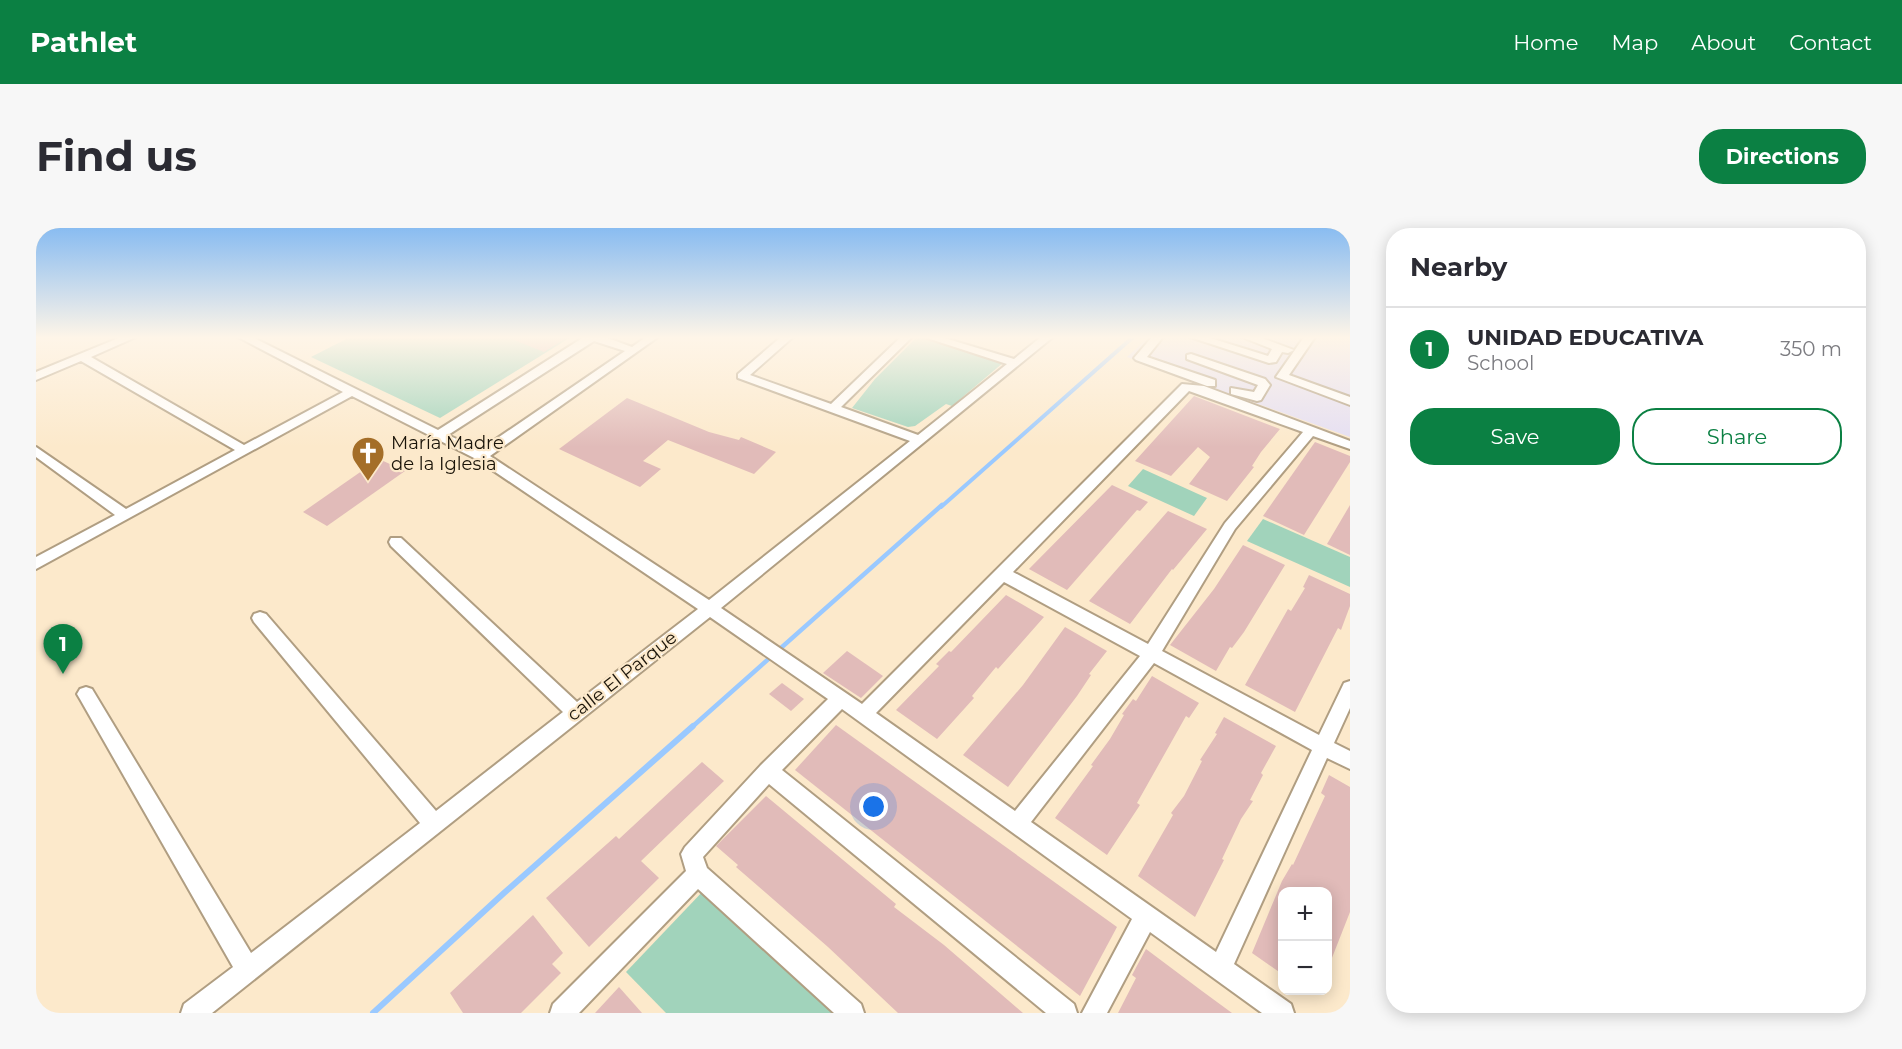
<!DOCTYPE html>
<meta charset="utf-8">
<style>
:root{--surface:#fff;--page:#f7f7f7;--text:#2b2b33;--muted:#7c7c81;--line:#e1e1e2;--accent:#0b8043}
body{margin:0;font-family:Montserrat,sans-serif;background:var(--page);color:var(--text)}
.controls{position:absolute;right:18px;bottom:18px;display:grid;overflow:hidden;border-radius:12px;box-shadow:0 3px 15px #0003}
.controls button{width:54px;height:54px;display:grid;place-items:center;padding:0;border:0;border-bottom:2px solid var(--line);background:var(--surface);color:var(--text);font:30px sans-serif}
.you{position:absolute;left:838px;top:579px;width:21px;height:21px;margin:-15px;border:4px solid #fff;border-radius:50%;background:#1a73e8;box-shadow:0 0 0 9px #1a73e833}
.badge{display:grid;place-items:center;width:39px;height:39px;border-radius:50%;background:var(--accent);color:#fff;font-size:20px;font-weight:700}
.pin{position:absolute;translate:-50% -50px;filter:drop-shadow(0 2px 3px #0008)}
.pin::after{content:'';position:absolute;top:32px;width:21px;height:18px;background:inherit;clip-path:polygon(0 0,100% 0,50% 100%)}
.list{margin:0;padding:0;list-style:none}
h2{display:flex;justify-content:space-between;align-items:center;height:78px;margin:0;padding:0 24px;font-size:26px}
h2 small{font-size:20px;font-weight:400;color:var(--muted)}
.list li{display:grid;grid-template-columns:39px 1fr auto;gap:18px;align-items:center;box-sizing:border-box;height:84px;padding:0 24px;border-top:2px solid var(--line)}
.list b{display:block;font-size:22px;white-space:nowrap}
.list p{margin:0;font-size:20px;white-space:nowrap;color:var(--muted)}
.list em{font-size:20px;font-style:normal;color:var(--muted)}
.actions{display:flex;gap:12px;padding:18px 24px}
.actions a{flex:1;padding:14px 0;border:2px solid var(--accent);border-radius:24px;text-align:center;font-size:21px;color:var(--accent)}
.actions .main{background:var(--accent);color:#fff}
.map{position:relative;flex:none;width:1314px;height:785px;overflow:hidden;border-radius:24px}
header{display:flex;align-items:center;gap:36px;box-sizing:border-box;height:84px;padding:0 30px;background:var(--accent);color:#fff}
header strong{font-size:28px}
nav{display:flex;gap:33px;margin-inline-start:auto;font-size:21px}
.intro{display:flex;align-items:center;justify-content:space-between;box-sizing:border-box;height:144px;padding:0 36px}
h1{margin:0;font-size:42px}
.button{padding:15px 27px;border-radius:24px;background:var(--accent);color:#fff;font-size:21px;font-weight:700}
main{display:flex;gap:36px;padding:0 36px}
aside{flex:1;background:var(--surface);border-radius:24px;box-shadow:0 3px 15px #0003}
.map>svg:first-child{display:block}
</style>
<header>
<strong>Pathlet</strong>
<nav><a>Home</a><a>Map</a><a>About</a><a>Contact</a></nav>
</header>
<div class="intro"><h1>Find us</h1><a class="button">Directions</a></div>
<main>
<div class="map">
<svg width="1314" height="785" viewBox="0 0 1314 785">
<rect width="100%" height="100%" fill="#fce9cb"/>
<path fill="#e4def3" d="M1113 109H1314V209L1091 129Z"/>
<g fill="#a1d3bb">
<path d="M314 109H535L404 190 275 129Z"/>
<path d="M881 109 968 134 916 178 910 176 879 198 872 199 816 180 839 151Z"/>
<path d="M1107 241 1171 270 1158 288 1092 258Z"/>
<path d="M1227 291 1314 329V359L1211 313Z"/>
<path d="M670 660 804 785H630L590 744Z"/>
</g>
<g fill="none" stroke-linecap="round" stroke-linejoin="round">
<path stroke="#9ac9ff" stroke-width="4" d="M905 279 1097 109"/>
<path stroke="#9ac9ff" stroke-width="4.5" d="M656 499 906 277"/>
<path stroke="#9ac9ff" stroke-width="6" d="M337 785 468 665 657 498"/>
</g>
<g fill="#e1bbb9">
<path d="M471 109H532L508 124Z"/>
<path d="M1158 168 1244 201 1225 224 1216 238 1218 239 1191 273 1153 256 1174 229 1162 219 1135 248 1099 233Z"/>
<path d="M591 170 673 204 703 212 705 209 740 224 718 246 632 212 607 233 625 241 604 259 523 221Z"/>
<path d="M1279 214 1314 228V234L1268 307 1227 288Z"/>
<path d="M343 231 369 243 291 298 267 284Z"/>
<path d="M1076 257 1112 274 1104 283 1101 282 1031 362 993 341Z"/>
<path d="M1314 277V327L1291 316Z"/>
<path d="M1132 283 1171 301 1137 342 1136 341 1094 396 1053 373Z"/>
<path d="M1207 317 1249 337 1208 404 1196 420 1194 419 1180 443 1134 417 1178 361Z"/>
<path d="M1273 347 1314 366V378L1305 402 1302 400 1259 484 1209 457 1252 381 1255 383 1269 360 1267 359Z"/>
<path d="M970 367 1008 389 962 441 960 439 936 468 938 470 901 511 860 482 903 438 900 436 913 423 915 424Z"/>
<path d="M1029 399 1071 423 1053 446 1055 447 1041 468 972 559 927 527 987 457Z"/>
<path d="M811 423 847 448 825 470 787 445Z"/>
<path d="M1116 448 1163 475 1153 490 1150 488 1101 575 1104 577 1071 627 1019 590 1057 538 1055 537 1074 511 1088 487 1086 486 1097 471 1100 473Z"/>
<path d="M746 455 768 471 755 483 733 466Z"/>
<path d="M1188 489 1240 518 1225 545 1227 547 1214 572 1217 573 1205 591 1186 631 1188 632 1159 689 1102 648 1137 587 1135 585 1148 568 1166 533 1164 532 1181 506 1179 505Z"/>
<path d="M800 497 1081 699 1044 768 759 542Z"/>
<path d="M666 534 688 553 605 633 623 650 553 719 510 670 580 608 583 611Z"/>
<path d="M1293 547 1314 559V684L1292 740V663H1246V746L1216 725 1246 653 1256 636 1257 637 1289 568 1285 565Z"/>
<path d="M730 568 860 676 858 679 908 717 987 785H862L792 719 700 639 702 637 680 618Z"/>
<path d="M497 687 527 725 516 736 525 745 485 785H427L414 765Z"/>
<path d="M1110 721 1166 763 1196 785H1082L1100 750 1096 747Z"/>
<path d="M583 759 606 785H559Z"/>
</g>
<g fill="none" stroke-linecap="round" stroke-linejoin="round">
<g stroke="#b09e82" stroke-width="4">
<g id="minor">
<path d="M85 109H100L55 129 208 217 307 164 202 109H216L402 202 548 109H569L596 119 610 109H622L454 228 673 372 874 213 702 150V146L745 109H757L714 147 795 176 865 109H876L805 179 882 207 971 136 888 109H905L978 131 1005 109H1017L685 380 826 476 1146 156 1168 158 1314 213V221L1277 208 1199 301 1126 423 1283 507 1308 455 1314 453V480L1298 515 1314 523V541L1291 530 1198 736 1255 776 1258 785H1226L1114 704 1071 785H1046L1096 691 806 481 746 542 1038 776 1041 785H1010L733 556 667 629 671 640 825 776 828 785H798L662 661 543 785H514L517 776 650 643 645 626 649 619 725 537 792 471 674 389 176 785H145L148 776 197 739 44 471 41 466 44 461 50 459 56 461 215 725 384 595 218 394 216 390 218 386 224 384 230 386 400 583 527 484 355 318 353 314 355 310H365L541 474 662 381 440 231 316 168 0 341V329L79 287 0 229V219L90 281 199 222 45 133 0 152V144ZM558 113 589 123 444 222 412 207ZM1153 163 1267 204 1189 295 1112 416 977 344ZM968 354 1104 428 979 583 840 485ZM1118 435 1276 522 1180 724 995 594Z"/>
<path d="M1116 109H1127L1111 129 1179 152V158H1171L1100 132 1098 130Z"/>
<path d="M1154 109H1171L1232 128 1236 121 1206 109H1223L1258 122 1252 125 1246 124 1240 134 1233 135Z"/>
<path d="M1268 109H1279L1253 147 1314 169V177L1240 149Z"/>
<path d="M1155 126 1229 151 1234 157 1225 172 1221 173 1195 166V160L1218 164 1222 157 1151 131V127Z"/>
</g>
</g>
<use href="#minor" fill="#fff" fill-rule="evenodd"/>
</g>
<linearGradient id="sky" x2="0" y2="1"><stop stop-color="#89bcf1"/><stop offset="0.5" stop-color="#fef5e8"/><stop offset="1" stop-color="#fef5e8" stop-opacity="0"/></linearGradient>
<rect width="1314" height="219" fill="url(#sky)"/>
<defs>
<g id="church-pin" transform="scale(1.725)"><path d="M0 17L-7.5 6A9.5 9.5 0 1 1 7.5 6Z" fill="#a46e28" stroke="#fce9cb"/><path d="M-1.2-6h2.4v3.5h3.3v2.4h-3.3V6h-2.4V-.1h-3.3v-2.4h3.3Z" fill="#fff"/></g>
</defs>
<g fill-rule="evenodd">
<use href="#church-pin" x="332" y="225"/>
</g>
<g text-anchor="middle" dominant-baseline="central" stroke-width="4.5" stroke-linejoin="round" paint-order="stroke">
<g font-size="18" fill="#1a1409" stroke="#fce9cb" text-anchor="start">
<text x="355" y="215">María Madre<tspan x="355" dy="21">de la Iglesia</tspan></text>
</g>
<g font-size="18" fill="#1a1409" stroke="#fce9cb">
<text transform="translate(586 448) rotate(-38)">calle El Parque</text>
</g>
</g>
</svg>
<div class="controls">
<button>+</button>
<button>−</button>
</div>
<div class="you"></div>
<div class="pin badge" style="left:27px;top:446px">1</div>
</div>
<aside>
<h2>Nearby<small></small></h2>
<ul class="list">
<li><span class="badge">1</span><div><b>UNIDAD EDUCATIVA</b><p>School</p></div><em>350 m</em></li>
</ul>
<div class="actions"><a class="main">Save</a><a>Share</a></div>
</aside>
</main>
